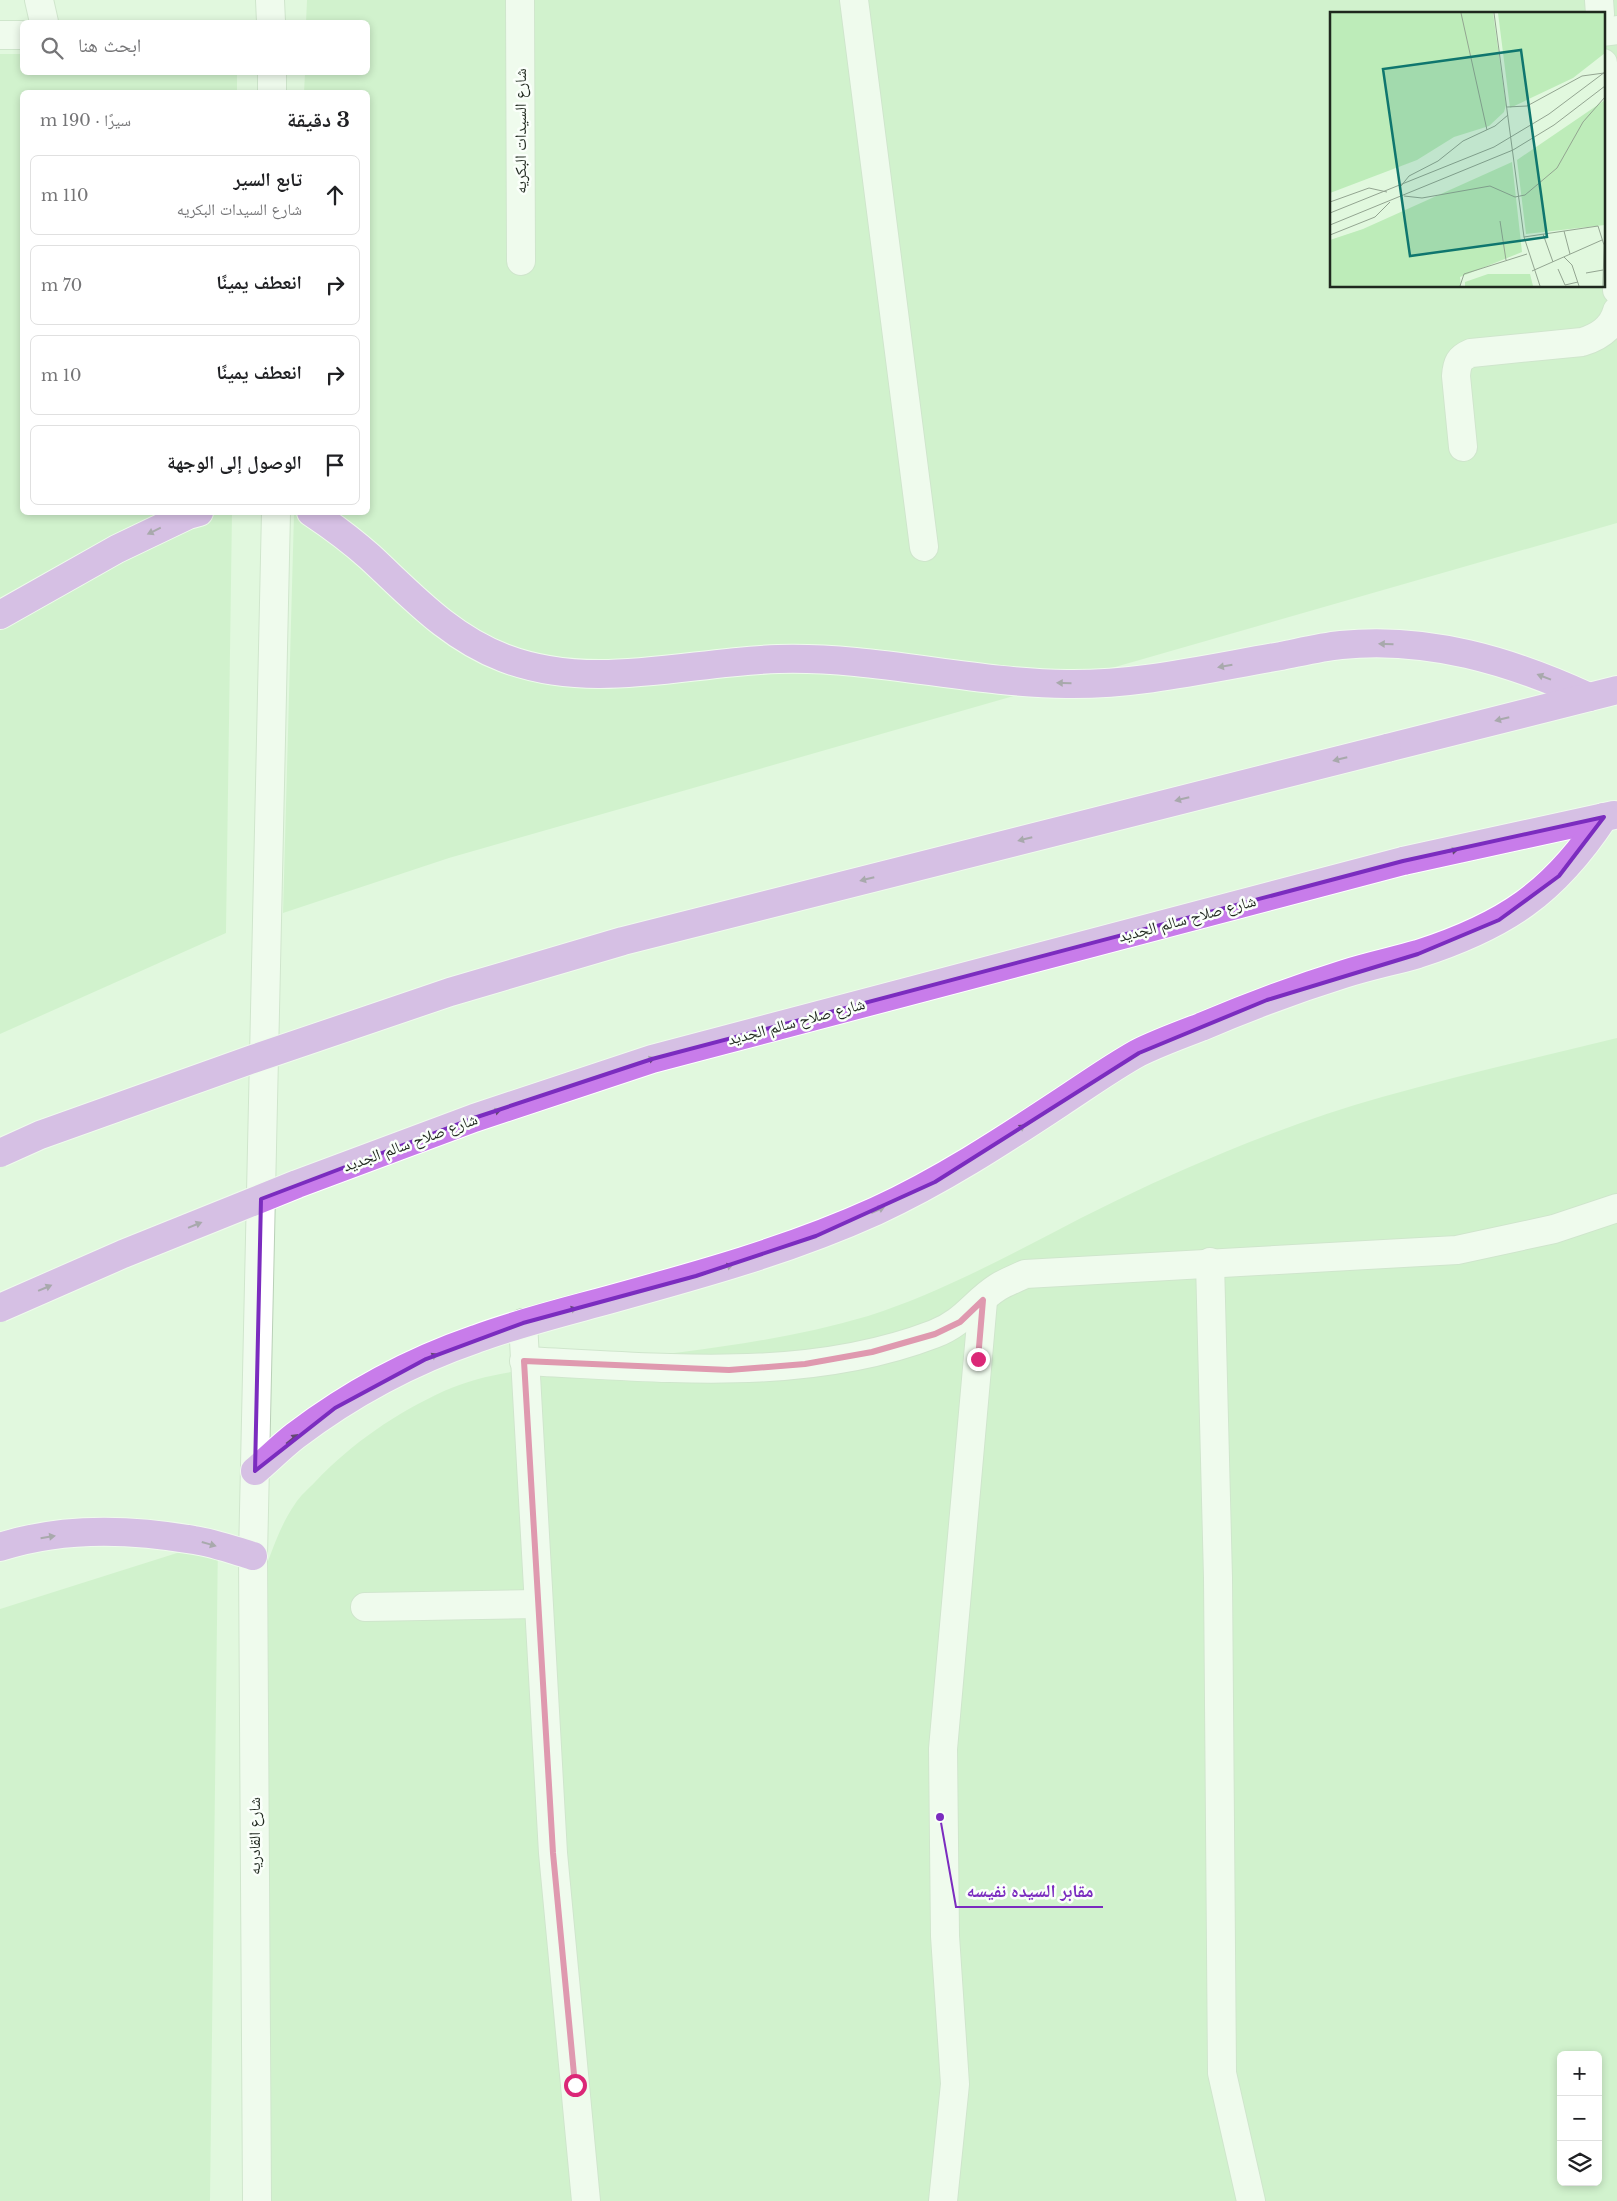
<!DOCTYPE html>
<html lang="ar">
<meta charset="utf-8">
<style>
:root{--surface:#fff;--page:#f6f6f6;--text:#202124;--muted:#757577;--line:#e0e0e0}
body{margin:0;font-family:"Libre Baskerville","Noto Naskh Arabic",serif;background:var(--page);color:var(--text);direction:rtl}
.controls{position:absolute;right:15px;bottom:15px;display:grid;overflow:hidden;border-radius:8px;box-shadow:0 2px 8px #0003}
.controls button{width:45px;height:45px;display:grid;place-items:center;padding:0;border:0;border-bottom:1px solid var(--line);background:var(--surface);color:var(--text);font:25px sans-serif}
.stop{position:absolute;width:15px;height:15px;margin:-11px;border:4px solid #db2777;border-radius:50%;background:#fff}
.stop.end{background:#db2777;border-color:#fff;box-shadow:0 1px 5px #0008}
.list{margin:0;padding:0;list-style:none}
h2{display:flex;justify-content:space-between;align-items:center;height:65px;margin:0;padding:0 20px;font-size:21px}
h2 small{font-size:16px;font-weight:400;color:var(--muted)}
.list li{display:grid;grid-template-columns:32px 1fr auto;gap:15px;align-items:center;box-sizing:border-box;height:80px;margin:0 10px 10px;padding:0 10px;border:1px solid var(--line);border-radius:8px}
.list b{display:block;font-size:19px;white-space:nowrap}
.list p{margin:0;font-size:16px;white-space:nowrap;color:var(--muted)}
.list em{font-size:16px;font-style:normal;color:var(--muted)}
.icon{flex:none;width:28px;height:28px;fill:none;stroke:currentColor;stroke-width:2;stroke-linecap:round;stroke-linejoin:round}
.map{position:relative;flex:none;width:1617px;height:2201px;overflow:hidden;direction:ltr}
.search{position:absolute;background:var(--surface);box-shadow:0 2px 8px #0003;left:20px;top:20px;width:350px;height:55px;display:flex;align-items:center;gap:12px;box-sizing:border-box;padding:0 18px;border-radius:8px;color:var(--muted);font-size:19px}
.panel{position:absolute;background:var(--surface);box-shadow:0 2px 8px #0003;left:20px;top:90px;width:350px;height:425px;border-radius:8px;direction:rtl}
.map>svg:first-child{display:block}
</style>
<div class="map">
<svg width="1617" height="2201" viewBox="0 0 1617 2201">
<rect width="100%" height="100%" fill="#e1f8de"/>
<g fill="#bdecb9" fill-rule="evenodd">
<path d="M307 0H1617V523L449 858 283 913 294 513 368 512V92H304L305 73 368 72V22H306ZM1331 14H1603V286H1331Z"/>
<path d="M0 54H22V72L237 73V92H22V512L232 513 226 933 0 1034Z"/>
<path d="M1617 1038V2201H264L261 1580C271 1554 279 1527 295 1504 300 1496 308 1489 315 1482 352 1443 396 1413 444 1391 493 1369 548 1368 600 1362 690 1351 780 1342 868 1316 943 1292 1011 1254 1081 1218 1128 1194 1176 1172 1225 1152 1276 1131 1329 1112 1382 1097 1460 1075 1539 1057 1617 1038ZM1561 2055H1598V2182H1561Z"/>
<path d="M218 1540 210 2201H0V1609Z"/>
</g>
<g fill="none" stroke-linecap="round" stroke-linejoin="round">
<g stroke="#b9d0b7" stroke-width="30">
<g id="minor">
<path d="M39 0 44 22"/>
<path d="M270 0 271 22"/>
<path d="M520 0 521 261"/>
<path d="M854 0 924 547"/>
<path d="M1599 0 1600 14"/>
<path d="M1603 32 1617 30"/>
<path d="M0 35H22"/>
<path d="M1603 63 1617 290"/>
<path d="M272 72V92"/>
<path d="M1463 447 1456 376C1457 363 1459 358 1471 353L1582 342C1598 337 1612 329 1617 311"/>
<path d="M1210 1262 1218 1578 1222 2073 1251 2201"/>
<path d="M523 1323 553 1853 586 2201"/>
<path d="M524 1361C660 1367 804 1384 934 1334 965 1322 974 1302 998 1287 1006 1282 1017 1278 1025 1274L1457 1250 1554 1229 1617 1208"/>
<path d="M365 1607 538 1604"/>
<path d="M257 2201 253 1556 276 512"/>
<path d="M943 2201 955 2084 945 1936 943 1749 983 1301"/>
</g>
</g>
<g stroke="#fff" stroke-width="30">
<g id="highway">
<path d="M311 512C332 526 351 540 370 557 412 596 449 637 504 658 593 692 686 662 778 659 875 656 970 683 1067 684 1139 685 1210 668 1281 656 1301 652 1321 647 1341 645 1427 636 1511 661 1589 697"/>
<path d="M0 615 117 549 188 515 199 512"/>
<path d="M1387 748 1617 690"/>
<path d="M1403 861 1614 815"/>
<path d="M255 1471C268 1460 281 1447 295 1436 349 1395 412 1361 476 1339 519 1323 564 1312 608 1300 699 1275 790 1250 876 1211 941 1181 1001 1142 1060 1103 1086 1086 1111 1068 1138 1053 1158 1043 1180 1035 1201 1027 1248 1007 1296 989 1344 974 1369 966 1394 961 1418 954 1505 926 1554 893 1604 817"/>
<path d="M0 1547C61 1527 131 1529 194 1540 214 1543 233 1550 253 1556"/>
</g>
</g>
<use href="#minor" stroke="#fff" stroke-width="28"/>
<use href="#highway" stroke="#c87cea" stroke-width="28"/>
<g stroke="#fff" stroke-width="30" stroke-linecap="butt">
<g id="highway-bridge">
<path d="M0 1153 40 1135 253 1059 450 992 623 941 1387 748"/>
<path d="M0 1308 123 1254 297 1184 474 1118 652 1059 1403 861"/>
</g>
</g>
<use href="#highway-bridge" stroke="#c87cea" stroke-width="28"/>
</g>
<defs><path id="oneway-solid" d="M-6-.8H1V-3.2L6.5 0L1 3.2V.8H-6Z" transform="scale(1.25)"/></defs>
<g fill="#634a70">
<use href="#oneway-solid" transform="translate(154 531) rotate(154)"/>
<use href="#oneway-solid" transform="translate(1386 644) rotate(-178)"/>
<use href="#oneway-solid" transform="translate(1225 666) rotate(170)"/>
<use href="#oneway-solid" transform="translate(1544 677) rotate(-159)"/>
<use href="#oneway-solid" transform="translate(1064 683) rotate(-179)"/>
<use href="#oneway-solid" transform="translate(1502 719) rotate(166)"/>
<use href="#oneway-solid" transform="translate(1340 759) rotate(166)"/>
<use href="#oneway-solid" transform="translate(1182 799) rotate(166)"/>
<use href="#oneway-solid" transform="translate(1025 839) rotate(166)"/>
<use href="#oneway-solid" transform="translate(1451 851) rotate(-12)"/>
<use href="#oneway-solid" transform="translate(867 879) rotate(166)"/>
<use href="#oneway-solid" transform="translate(648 1060) rotate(-18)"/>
<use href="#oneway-solid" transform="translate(494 1112) rotate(-18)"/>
<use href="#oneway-solid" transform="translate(1019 1129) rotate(-33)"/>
<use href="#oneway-solid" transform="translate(878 1210) rotate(-25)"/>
<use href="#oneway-solid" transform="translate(195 1225) rotate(-22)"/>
<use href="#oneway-solid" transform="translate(726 1267) rotate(-17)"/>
<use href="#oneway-solid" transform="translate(45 1288) rotate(-23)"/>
<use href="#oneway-solid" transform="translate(570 1310) rotate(-15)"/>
<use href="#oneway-solid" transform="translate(431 1357) rotate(-23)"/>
<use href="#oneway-solid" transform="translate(292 1439) rotate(-39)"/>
<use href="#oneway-solid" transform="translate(48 1537) rotate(-9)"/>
<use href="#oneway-solid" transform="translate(209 1544) rotate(16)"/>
</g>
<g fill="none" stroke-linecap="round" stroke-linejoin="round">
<path stroke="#db2777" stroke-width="6" d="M575 2085 553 1853 524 1361 729 1370 805 1364 872 1352 935 1334 960 1322 983 1300 978 1359"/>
</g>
<path d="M0 0H1617V2201H0ZM1604 817 1559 876 1499 920 1418 954 1267 1000 1139 1053 935 1182 816 1236 696 1276 523 1323 426 1359 335 1408 255 1471 261 1199 474 1118 652 1059 1403 861Z" fill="#e1f8de" fill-opacity=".55" fill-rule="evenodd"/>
<path fill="none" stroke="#7b2cbf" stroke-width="4" stroke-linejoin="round" d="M1604 817 1559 876 1499 920 1418 954 1267 1000 1139 1053 935 1182 816 1236 696 1276 523 1323 426 1359 335 1408 255 1471 261 1199 474 1118 652 1059 1403 861Z"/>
<g text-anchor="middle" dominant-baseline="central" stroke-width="5" stroke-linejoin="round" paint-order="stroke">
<g font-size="16" fill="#1f281e" stroke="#fafffa">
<text transform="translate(520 131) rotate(-90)">شارع السيدات البكريه</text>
<text transform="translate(1187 918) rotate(-15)">شارع صلاح سالم الجديد</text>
<text transform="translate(796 1021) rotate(-15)">شارع صلاح سالم الجديد</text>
<text transform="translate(410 1142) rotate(-20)">شارع صلاح سالم الجديد</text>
<text transform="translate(254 1836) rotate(-90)">شارع القادريه</text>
</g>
</g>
<g transform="translate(1330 12)">
<rect width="275" height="275" fill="#e1f8de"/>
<path d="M0 1H163L176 93 174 100 159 114 124 125 87 148 0 181ZM168 1H275V41L243 66 180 96ZM275 88V213L196 222 187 148ZM182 150 192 240 130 265 131 274H0V228L33 217ZM158 262H200L203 274H135V270Z" fill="#bdecb9"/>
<path fill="none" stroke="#93a591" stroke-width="1" d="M131 1 157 118M164 1 194 225 210 274M177 95 197 94 252 64 274 61M71 174 79 164 108 149 133 129 165 114 178 103M74 184 92 186 160 174 185 185 195 183 227 156 253 110 275 85M0 190 39 176 57 180M0 201 164 135 219 102 275 60M170 209 176 248M0 213 183 138 224 113 275 74M234 219 240 242M213 222 223 250M0 223 45 205 60 190M194 225 268 214 274 233 273 274M234 245 242 253 249 274M228 257 235 273 248 270M202 259 272 228M256 261 273 258M130 274 134 262 197 242"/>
<path fill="#0f766e" fill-opacity="0.15" stroke="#0f766e" stroke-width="2.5" d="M191 38 217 225 80 244 53 57Z"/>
<rect width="275" height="275" fill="none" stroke="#1f281e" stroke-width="2.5"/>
</g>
<path fill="none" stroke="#7b2cbf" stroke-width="2" d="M940 1817L956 1907H1103"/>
<circle fill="#7b2cbf" stroke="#fafffa" stroke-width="2" cx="940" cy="1817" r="5"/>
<g font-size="18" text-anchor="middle" font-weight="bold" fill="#7b2cbf" stroke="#fafffa" stroke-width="5" stroke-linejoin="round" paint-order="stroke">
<text x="1030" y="1897">مقابر السيده نفيسه</text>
</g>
</svg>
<div class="controls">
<button>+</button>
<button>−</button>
<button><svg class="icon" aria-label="layers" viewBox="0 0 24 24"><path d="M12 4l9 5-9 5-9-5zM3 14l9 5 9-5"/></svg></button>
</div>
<div class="stop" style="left:575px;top:2085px"></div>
<div class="stop end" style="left:978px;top:1359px"></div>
<div class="search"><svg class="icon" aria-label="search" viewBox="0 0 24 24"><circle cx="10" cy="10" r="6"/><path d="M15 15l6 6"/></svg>ابحث هنا</div>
<section class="panel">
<h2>3 دقيقة<small>سيرًا · 190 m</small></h2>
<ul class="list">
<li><svg class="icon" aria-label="ahead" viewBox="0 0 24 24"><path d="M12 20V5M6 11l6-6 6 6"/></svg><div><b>تابع السير</b><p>شارع السيدات البكريه</p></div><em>110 m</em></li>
<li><svg class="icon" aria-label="right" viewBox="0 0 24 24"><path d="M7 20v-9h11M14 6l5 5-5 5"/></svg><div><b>انعطف يمينًا</b></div><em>70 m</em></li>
<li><svg class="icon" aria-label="right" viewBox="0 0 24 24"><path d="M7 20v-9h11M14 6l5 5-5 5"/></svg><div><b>انعطف يمينًا</b></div><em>10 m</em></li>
<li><svg class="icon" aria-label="arrive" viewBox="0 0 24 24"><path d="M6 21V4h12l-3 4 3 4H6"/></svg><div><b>الوصول إلى الوجهة</b></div></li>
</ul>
</section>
</div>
